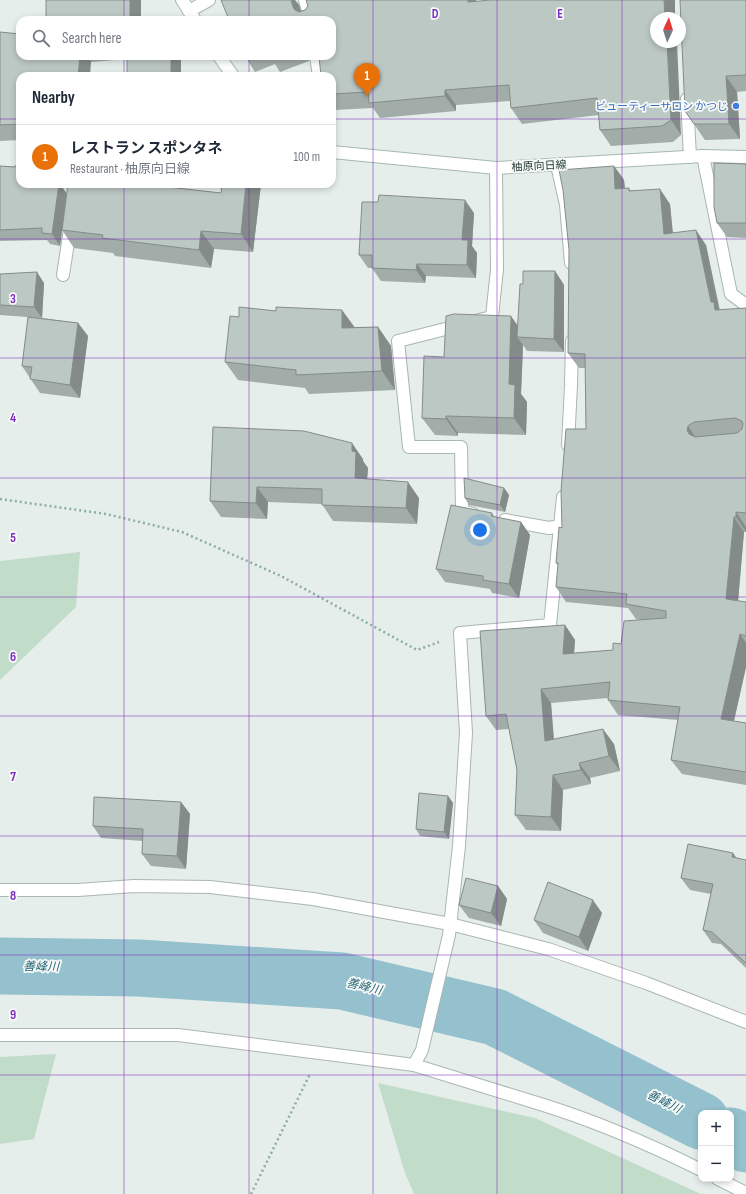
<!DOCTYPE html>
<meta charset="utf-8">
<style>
:root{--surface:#fff;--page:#f2f2f3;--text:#1f2937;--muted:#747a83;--line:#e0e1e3;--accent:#2563eb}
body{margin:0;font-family:"Sofia Sans Condensed","Noto Sans JP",sans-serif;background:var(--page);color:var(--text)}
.controls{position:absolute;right:12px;bottom:12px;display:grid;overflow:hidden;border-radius:8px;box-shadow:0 2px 6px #0003}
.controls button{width:36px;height:36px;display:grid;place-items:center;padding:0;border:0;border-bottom:1px solid var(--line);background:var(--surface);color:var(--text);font:20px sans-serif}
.compass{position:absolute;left:650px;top:12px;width:36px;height:36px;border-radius:50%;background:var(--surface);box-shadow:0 2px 6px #0003;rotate:4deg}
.you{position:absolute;left:480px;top:530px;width:14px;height:14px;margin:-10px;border:3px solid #fff;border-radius:50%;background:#1a73e8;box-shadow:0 0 0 6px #1a73e833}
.badge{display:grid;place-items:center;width:26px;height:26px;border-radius:50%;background:var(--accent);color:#fff;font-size:13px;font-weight:700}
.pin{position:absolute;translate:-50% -33px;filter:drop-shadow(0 1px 2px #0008)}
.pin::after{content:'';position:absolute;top:21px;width:14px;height:12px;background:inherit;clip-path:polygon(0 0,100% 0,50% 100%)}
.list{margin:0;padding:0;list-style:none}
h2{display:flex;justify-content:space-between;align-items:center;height:52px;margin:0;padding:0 16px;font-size:17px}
h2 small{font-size:13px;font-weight:400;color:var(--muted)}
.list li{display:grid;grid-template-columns:26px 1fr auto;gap:12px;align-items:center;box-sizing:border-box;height:64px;padding:0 16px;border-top:1px solid var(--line)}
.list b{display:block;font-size:15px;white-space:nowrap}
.list p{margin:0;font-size:13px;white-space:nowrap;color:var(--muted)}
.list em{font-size:13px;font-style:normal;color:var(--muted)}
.icon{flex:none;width:22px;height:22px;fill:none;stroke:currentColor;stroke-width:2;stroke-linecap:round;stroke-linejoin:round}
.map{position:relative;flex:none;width:746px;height:1194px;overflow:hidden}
.search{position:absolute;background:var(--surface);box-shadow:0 2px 6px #0003;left:16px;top:16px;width:320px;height:44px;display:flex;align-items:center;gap:10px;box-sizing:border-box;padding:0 14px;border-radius:12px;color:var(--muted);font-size:15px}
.panel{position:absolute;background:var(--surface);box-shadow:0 2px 6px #0003;left:16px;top:72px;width:320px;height:116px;border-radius:12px}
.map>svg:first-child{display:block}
</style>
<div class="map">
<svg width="746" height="1194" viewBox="0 0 746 1194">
<rect width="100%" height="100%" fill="#e6eeeb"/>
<g fill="#c2dcca">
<path d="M80 552 76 607 0 680V561Z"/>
<path d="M56 1054 34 1139 0 1144V1057Z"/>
<path d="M378 1083 535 1118 701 1194H414L405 1173Z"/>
</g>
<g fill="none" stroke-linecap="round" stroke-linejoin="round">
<g stroke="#94c1cd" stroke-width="57">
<path d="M0 966 139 968 342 981 495 1017 701 1121"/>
<path d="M731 1136 746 1144"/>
</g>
<g stroke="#a9b6b2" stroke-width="14">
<g id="lane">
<path d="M305 0 311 20"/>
<path d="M189 11 209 0"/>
<path d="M316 56 319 76"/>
<path d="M687 99 690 157"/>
<path d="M703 156 731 294 746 305"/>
<path d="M557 165 566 205 571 263"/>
<path d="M479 320 492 317 497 269 496 168"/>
<path d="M461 325 398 341 409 447H461L462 511 473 514"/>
<path d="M568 445 571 385 572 341"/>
<path d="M505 520 549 528 561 526"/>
<path d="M460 633 550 625 563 497"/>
</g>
</g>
<g stroke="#a9b6b2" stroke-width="14">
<g id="street">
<path d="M63 275 71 223"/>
<path d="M0 890H78L134 886 210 887 313 899 450 924 548 949 646 983 746 1022"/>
<path d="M0 1035H178L414 1065 422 1050 449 935 459 846 466 733 460 633"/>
<path d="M414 1065C455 1078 496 1090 537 1103 593 1120 649 1144 701 1170"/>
<path d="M718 1179 746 1193"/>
</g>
</g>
<g stroke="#a6b8b3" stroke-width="14">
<g id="secondary">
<path d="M182 0 195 20"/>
<path d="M219 56 233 76"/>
<path d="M332 152 496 168 703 156 746 157"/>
</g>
</g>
<g stroke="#8aaea4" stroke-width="2.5" stroke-dasharray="2 3" stroke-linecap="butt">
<path d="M0 499 106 514 182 532 281 576 417 650 439 642"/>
<path d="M251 1194 310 1074"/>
</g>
<use href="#lane" stroke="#fff" stroke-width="12"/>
<use href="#street" stroke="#fff" stroke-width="12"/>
<use href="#secondary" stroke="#fff" stroke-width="12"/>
</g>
<g fill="#a2aca9">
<path d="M221 0H295L299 5 301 11 305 10 308 6 476 0V1L675 0V18H656L681 135 673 142 611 146 600 130 599 115 522 124 511 108 510 101 456 105V111L380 118 373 108 334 110 332 108V20Z"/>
<path d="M746 0V91L737 92 740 139 705 140 685 111Z"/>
<path d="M0 32 20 56H181L127 59 91 62 20 76V140L0 141Z"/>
<path d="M245 56H309V61L280 72 275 64 255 72Z"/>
<path d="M20 156V184H60L67 194 60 246 50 244 47 240 0 241V166L15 167 19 161Z"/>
<path d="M746 164V238L727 237 717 223Z"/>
<path d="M614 166 624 180 625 188 670 204 673 233 706 245 720 310 746 308V532H744L738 601 746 602V667L734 721 746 723V785L682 774 671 760 678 720 618 715 608 700V698L551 703 554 739 614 744 620 771 590 778 591 784 563 790 561 831 526 830 515 815 517 770 509 729 496 730 486 716 565 625 575 640 574 653 613 650 621 644 641 620 636 619 628 608 566 602 556 587 558 565 556 563 562 528 586 429 585 368H579L568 353Z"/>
<path d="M222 184H261L253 252 214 249 211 268 115 256 113 253 74 248 62 230 221 193Z"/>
<path d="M474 213 472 246 477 253 476 278 426 276 425 283 381 281 372 268H368L359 255Z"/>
<path d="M555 271 564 285V352L527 351 523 345 521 394 527 402 526 435 458 433V436L435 435 422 418 444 357 518 326 523 284Z"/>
<path d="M0 274 44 283 42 318 78 323 88 336 80 398 40 393 22 366 28 317 0 315Z"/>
<path d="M355 327H378L391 346 395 390 309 394 305 388 238 380 225 362Z"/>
<path d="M213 427 363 459V461L368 468 367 479 419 498 417 524 333 521 322 504 268 502 267 519 221 517 210 501Z"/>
<path d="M504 488 509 495 505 512 469 505 465 498Z"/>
<path d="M492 513 495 517 521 522 530 535 519 598 492 593 490 589 445 582 436 569Z"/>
<path d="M448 796 453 803 449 839 420 836 416 829Z"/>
<path d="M181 802 190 814 186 869 151 866 142 854 143 841 101 838 93 826Z"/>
<path d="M736 858 746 860V968L721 944 712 943 703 930 711 894 690 890 681 878Z"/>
<path d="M498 886 507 899 501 926 469 918 459 905Z"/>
<path d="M602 913 588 951 543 933 534 920Z"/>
</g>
<g fill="#848c89">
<rect x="130" y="0" width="11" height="20"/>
<path d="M291 0H295L299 5 303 20 293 7Z"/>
<path d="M468 0H476L479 17 468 2Z"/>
<path d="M664 0H675V18H665Z"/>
<path d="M667 42H677L681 135 671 120Z"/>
<path d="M80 56H87L91 62 90 76H78Z"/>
<rect x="171" y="56" width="10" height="20"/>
<path d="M306 56H309V61Z"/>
<path d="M726 76 737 92 740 139 729 124Z"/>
<path d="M445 90 456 105V111L445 96Z"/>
<path d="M614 166 624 180 626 203 615 189Z"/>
<path d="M59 184H60L67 194 60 246 52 234Z"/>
<path d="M246 184H261L253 252 241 234Z"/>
<path d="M660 189 670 204 674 248 664 234Z"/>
<path d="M465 200 474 213 472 246 477 253 476 278 467 265 462 240Z"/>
<path d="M696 230 706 245 719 309 724 316 715 310 711 302Z"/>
<path d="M201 231 214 249 211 268 199 250Z"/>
<path d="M417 264 426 276 425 283 416 270Z"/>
<path d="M555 271 564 285V352L554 339Z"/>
<path d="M37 272 44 283 42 318 34 307Z"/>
<path d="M342 310 356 329 342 328Z"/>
<path d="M511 316 523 333 517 337 523 345 521 394 527 402 526 435 514 418 509 384Z"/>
<path d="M78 323 88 336 80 398 70 385Z"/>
<path d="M378 327 391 346 395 390 382 371Z"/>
<path d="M446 416 458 433V436L446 419Z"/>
<path d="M688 426 698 441 689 434 687 430Z"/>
<path d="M352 443 363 459V461L368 468 366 494 355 478 352 451Z"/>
<path d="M408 482 419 498 417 524 406 508Z"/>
<path d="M257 487 268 502 267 519 256 503Z"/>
<path d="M504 488 509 495 505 512 500 505Z"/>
<path d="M736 512 746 527V532L736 517Z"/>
<path d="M734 517 744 532 737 613 726 599Z"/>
<path d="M521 522 530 535 519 598 509 584Z"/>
<path d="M565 625 575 640 573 668 563 654Z"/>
<path d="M740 634 746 643V667L731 734 721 719Z"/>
<path d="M541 689 551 703 555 756 545 741Z"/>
<path d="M603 729 614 744 620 771 609 756Z"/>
<path d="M579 763 590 778 591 784 581 770Z"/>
<path d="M553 775 563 790 561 831 551 817Z"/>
<path d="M448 796 453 803 449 839 444 832Z"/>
<path d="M181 802 190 814 186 869 177 856Z"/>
<path d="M733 853 742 866 732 857Z"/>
<path d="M498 886 507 899 501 926 491 913Z"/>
<path d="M593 900 602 913 588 951 579 937Z"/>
</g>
<g fill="#bcc8c4" stroke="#848c89" fill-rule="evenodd">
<rect x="46" y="0" width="84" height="20"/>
<path d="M221 0H291L293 7 295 10 299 12 305 10 308 6 306 0H468V2L491 0H664L665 18H656V42H667L671 120 662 126 600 130 597 98 511 108 509 85 445 90V96L369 103 368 92 332 94V76H321L319 56H332V20H229Z"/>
<path d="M680 0H746V75L726 76 729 124H694L685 111Z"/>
<path d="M0 32 20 34V56H80L78 76H20V124L0 125Z"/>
<rect x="127" y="56" width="44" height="20"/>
<path d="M18 156H20V184H59L52 234 42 233V228L0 230V166L15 167 19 161Z"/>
<path d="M714 163 746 164V223H717L714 207Z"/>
<path d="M614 166 615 189 629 188V191L660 189 664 234 696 230 711 302H714L715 310 746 308V513L736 512V517H734L726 599 746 602V636L740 634 721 719 746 723V772L671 760 680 707 608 700 610 682 541 689 545 741 603 729 609 756 579 763 581 770 553 775 551 817 515 815 517 770 506 714 486 716 480 631 565 625 563 654 613 650V643L621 644 624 621 666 618V611L626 604 627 594 556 587 558 563H556L559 527 562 528 561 491 566 429H586L585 354 568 353 569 250 563 190 559 170ZM735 418 742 421 743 424 742 429 737 433 695 437 689 434 687 430 688 426 694 422Z"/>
<path d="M68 184H141L221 193 222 184H246L241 234 201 231 199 250 102 238 103 235 62 230Z"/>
<path d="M379 195 465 200 462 240H468L467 265 417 264 416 270 372 268V255H359L362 202H378Z"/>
<path d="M523 271H555L554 339 517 337 520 284H523Z"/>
<path d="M37 272 34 307 0 305V274Z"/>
<path d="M239 307 276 311V307L342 310V328L378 327 382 371 296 375V370L225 362 230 316 239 317Z"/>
<path d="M454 314 511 316 509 384 515 385 514 418 446 416V419L422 418 424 356 444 357 446 316Z"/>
<path d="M28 317 78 323 70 385 30 379 32 367 22 366Z"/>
<path d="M213 427 304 431 352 443V451L356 452 355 478 408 482 406 508 322 505V489L257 487 256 503 210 501Z"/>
<path d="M464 478 504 488 500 505 465 498Z"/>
<path d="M451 505 492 513 491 516 521 522 509 584 483 580V576L436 569Z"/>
<path d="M419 793 448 796 444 832 416 829Z"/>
<path d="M94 797 181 802 177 856 142 854 143 829 93 826Z"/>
<path d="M688 844 733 853 732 857 746 860V963L712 932 703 930 713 884 681 878Z"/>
<path d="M466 878 498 886 491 913 459 905Z"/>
<path d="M548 882 593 900 579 937 534 920Z"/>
</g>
<path fill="none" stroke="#7b2cbf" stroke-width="1" stroke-opacity="0.55" d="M124 0V20M249 0V20M373 0V1194M497 0V1194M622 0V1194M124 56V76M249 56V76M0 119H20M332 119H746M124 184V1194M249 184V1194M0 239H746M0 358H746M0 478H746M0 597H746M0 716H746M0 836H746M0 955H746M0 1075H746"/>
<circle fill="#3f7fe0" stroke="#f7faf9" stroke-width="1.5" cx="736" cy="106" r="4"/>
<g text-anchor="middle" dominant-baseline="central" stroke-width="3.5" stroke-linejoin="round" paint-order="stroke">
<g font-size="11" fill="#366cbe" stroke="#f7faf9" text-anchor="end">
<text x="728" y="106">ビューティーサロン かつじ</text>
</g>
<g font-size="11" fill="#273e39" stroke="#f7faf9">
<text transform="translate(539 166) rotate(-3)">柚原向日線</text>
</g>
<g font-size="12" font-style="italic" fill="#266475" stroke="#f7faf9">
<text transform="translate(41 967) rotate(1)">善峰川</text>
<text transform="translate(364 987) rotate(13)">善峰川</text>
<text transform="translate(664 1102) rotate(27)">善峰川</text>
</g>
</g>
<g font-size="13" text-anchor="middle" font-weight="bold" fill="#7b2cbf" stroke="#f7faf9" stroke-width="3.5" stroke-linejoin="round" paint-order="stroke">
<text x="435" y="18">D</text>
<text x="560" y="18">E</text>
<text x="13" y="303">3</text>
<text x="13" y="422">4</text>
<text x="13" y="542">5</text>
<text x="13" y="661">6</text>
<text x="13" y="781">7</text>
<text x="13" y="900">8</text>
<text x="13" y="1019">9</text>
</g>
</svg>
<div class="controls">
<button>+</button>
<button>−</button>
</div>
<svg class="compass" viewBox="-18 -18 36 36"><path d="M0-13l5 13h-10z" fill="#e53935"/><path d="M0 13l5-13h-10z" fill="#747a83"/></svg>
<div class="you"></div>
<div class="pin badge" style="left:367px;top:96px;background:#e8710a">1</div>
<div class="search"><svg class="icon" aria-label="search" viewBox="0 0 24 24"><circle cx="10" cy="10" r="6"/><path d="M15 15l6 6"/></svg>Search here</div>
<section class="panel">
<h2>Nearby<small></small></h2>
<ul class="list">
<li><span class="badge" style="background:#e8710a">1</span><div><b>レストラン スポンタネ</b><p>Restaurant · 柚原向日線</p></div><em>100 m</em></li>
</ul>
</section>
</div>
